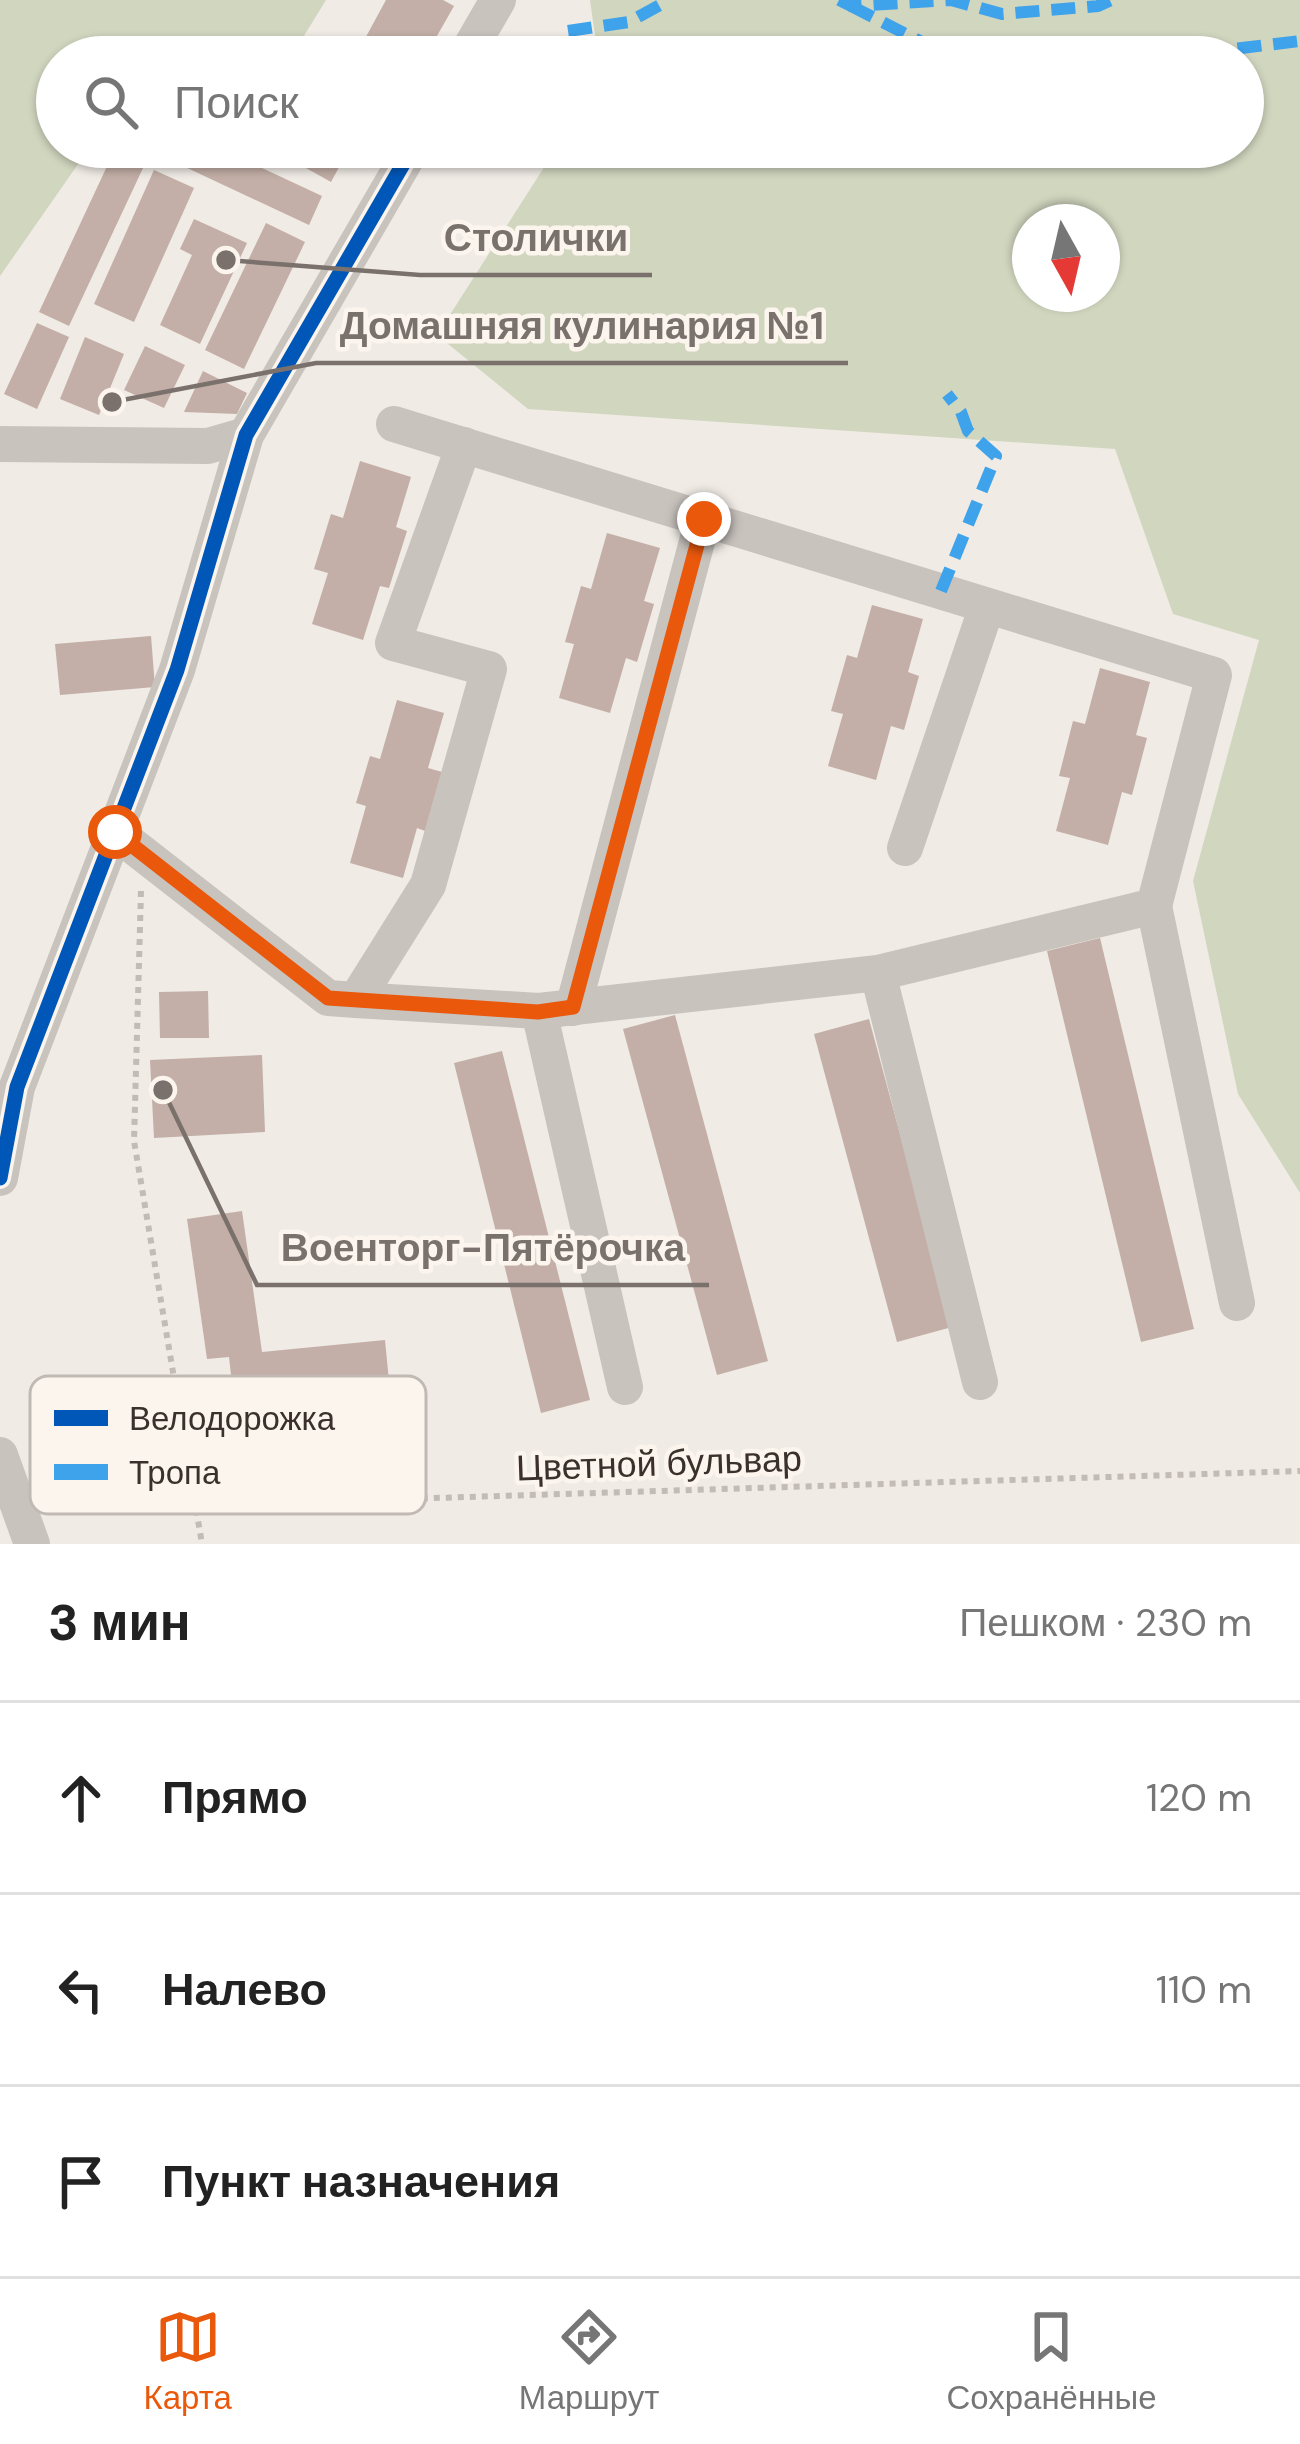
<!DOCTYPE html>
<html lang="ru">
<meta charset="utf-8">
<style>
:root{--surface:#fff;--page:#f6f6f6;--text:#222;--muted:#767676;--line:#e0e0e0;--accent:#ea580c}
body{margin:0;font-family:"DM Sans",sans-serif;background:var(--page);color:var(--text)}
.compass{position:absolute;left:1012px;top:204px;width:108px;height:108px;border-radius:50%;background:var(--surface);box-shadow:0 3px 9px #0004;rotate:172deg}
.stop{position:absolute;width:36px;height:36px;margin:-27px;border:9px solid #ea580c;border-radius:50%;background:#fff}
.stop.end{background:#ea580c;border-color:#fff;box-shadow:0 3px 12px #0008}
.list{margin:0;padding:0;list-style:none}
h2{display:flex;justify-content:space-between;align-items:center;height:156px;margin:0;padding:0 48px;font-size:51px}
h2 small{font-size:39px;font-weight:400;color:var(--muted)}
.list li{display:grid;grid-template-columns:78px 1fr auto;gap:36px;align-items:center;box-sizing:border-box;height:192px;padding:0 48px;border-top:3px solid var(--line)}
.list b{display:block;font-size:45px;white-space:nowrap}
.list em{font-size:39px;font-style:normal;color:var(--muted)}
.icon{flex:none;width:66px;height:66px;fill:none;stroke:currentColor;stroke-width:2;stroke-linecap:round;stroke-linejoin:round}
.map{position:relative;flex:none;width:1300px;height:1544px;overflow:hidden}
.search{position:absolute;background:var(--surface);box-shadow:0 3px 9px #0004;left:36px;right:36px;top:36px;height:132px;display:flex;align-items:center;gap:30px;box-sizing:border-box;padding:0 42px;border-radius:66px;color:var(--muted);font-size:45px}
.sheet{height:732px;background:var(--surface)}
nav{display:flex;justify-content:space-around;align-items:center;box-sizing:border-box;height:168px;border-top:3px solid var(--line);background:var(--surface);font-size:33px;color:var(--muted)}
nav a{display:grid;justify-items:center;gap:6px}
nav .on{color:var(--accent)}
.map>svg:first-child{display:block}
</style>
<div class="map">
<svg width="1300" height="1544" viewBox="0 0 1300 1544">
<rect width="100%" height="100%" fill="#f0ebe5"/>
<g fill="#d1d6bf" fill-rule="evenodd">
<path d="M0 0H326L291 57H57V147H90L0 276Z"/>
<path d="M590 0H1300V1193L1238 1094 1193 881 1259 640 1173 614 1115 449 528 409 437 335 557 147H1243V57H598ZM1030 222H1102V294H1030Z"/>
</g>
<g fill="#c3afa7">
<path d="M386 0H443L454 6 425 57H355Z"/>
<path d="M116 147H217L322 196 309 225 151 151 69 326 39 312Z"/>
<path d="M306 147H350L331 182 297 163Z"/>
<path d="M154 170 194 188 134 322 94 304Z"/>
<path d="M194 219 247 243 200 344 160 325 192 255 180 249Z"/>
<path d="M266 223 305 242 244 369 205 350Z"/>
<path d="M37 323 69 337 37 409 4 394Z"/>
<path d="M85 337 124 354 99 415 60 399Z"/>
<path d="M145 346 185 365 164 408 124 390Z"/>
<path d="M203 371 247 393 237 414 184 412Z"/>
<path d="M360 461 411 477 396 527 407 531 389 588 380 586 363 640 312 624 328 573 314 569 331 514 343 518Z"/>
<path d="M607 533 660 548 644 601 654 604 637 662 626 658 610 713 559 698 574 644 565 642 581 586 591 589Z"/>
<path d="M872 605 923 619 908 672 919 676 904 730 891 726 876 780 828 766 843 714 831 711 847 655 857 658Z"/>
<path d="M151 636 155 687 60 695 55 644Z"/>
<path d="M1100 668 1150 682 1136 735 1147 738 1132 795 1122 792 1108 845 1056 831 1070 778 1059 776 1073 721 1085 724Z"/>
<path d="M397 700 444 713 428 768 442 772 425 831 417 828 403 878 350 863 366 806 356 803 370 756 380 759Z"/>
<path d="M1100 938 1194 1329 1141 1342 1047 951Z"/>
<path d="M208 991 209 1038H160L159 992Z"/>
<path d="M675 1015 768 1361 717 1375 623 1029Z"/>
<path d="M869 1019 952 1327 897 1342 814 1034Z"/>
<path d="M502 1051 590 1400 541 1413 454 1063Z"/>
<path d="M262 1055 265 1132 154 1138 150 1060Z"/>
<path d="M242 1211 262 1352 385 1340 392 1412 236 1429V1419L211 1421 208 1396 233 1393 229 1357 207 1359 187 1219Z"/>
</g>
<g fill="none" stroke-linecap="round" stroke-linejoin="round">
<g stroke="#c2bbb6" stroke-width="6" stroke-dasharray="6 6" stroke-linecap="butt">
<path d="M141 891 134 1141 202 1544"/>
<path d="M50 1510 1300 1471"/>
</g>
<g stroke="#c9c3be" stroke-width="36">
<path d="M465 57 498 0"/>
<path d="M0 444 208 446 246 435"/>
<path d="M115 832 328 998 356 1000 539 1011 878 973 1154 906 1214 675 394 424"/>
<path d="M905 848 987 606"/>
<path d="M1154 906 1237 1303"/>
<path d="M878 973 980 1382"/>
<path d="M356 1000 428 885 489 669 393 643 464 445"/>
<path d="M573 1008 703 519"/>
<path d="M539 1011 625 1387"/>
<path d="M0 1178 17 1087 177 670 246 435 413 147"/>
<path d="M0 1455 32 1544"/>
</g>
<g stroke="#3fa3eb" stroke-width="12" stroke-dasharray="24 12" stroke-linecap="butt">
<path d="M839 0 851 6 951 0 1002 14 1098 6 1111 0"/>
<path d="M851 6 951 57"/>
<path d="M568 31 629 22 669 0"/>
<path d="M1166 57 1300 41"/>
<path d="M941 591 996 456 968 431 961 412 947 394"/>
</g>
<g stroke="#fbf5ee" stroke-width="22">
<path id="cycleway" d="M0 1178 17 1087 177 670 246 435 413 147"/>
</g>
<use href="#cycleway" stroke="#0057b8" stroke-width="15"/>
</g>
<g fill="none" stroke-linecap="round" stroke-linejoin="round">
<path stroke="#ea580c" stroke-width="15" d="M115 832 328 998 538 1012 573 1007 704 519"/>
</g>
<g text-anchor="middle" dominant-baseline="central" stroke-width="9" stroke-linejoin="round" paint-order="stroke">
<g font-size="36" fill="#3b302b" stroke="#fbf5ee">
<text transform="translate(659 1463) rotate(-2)">Цветной бульвар</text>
</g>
</g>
<rect x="30" y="1376" width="396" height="138" rx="18" fill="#fbf5ee" stroke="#c1bab4" stroke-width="3"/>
<rect x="54" y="1410" width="54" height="16" fill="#0057b8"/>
<rect x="54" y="1464" width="54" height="16" fill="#3fa3eb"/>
<g font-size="33" fill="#3b302b">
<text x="129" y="1430">Велодорожка</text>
<text x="129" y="1484">Тропа</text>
</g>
<path fill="none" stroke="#7a716c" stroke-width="4.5" d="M226 260L420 275H652M112 402L316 363H848M163 1090L257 1285H709"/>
<g fill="#7a716c" stroke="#fbf5ee" stroke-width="4.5">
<circle cx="226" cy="260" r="12"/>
<circle cx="112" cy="402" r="12"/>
<circle cx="163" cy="1090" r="12"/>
</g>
<g font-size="39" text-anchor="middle" font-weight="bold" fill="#7a716c" stroke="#fbf5ee" stroke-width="9" stroke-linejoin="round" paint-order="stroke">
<text x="536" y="251">Столички</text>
<text x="582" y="339">Домашняя кулинария №1</text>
<text x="483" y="1261">Военторг-Пятёрочка</text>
</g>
</svg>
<svg class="compass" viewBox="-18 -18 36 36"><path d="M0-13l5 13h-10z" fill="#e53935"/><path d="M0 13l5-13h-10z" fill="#767676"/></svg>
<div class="stop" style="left:115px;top:832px"></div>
<div class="stop end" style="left:704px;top:519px"></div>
<div class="search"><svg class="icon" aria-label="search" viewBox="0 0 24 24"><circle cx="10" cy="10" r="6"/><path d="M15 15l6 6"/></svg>Поиск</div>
</div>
<section class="sheet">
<h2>3 мин<small>Пешком · 230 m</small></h2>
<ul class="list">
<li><svg class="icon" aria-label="ahead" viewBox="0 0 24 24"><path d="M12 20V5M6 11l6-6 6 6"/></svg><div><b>Прямо</b></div><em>120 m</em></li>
<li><svg class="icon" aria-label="left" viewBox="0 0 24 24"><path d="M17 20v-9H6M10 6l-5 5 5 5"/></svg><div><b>Налево</b></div><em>110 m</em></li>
<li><svg class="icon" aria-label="arrive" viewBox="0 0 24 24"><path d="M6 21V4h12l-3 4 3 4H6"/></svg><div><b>Пункт назначения</b></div></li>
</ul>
</section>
<nav>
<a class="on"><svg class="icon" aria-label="map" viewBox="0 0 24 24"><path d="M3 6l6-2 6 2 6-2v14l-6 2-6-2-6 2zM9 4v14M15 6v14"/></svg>Карта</a>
<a><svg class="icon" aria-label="directions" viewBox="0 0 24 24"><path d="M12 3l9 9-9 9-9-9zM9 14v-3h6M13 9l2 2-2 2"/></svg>Маршрут</a>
<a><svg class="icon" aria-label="saved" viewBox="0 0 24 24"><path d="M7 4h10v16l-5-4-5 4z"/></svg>Сохранённые</a>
</nav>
